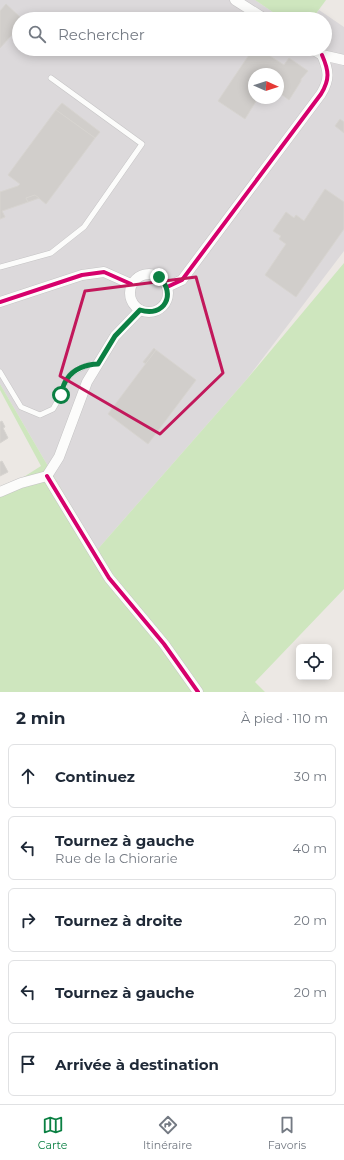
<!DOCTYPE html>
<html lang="fr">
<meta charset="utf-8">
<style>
:root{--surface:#fff;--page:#f2f2f3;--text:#1f2937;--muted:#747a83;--line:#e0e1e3;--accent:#0b8043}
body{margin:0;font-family:Montserrat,sans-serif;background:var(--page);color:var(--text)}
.controls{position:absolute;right:12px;bottom:12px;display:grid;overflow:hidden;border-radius:6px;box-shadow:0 2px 10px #0003}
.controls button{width:36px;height:36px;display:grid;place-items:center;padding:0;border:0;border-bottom:1px solid var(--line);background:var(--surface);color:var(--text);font:20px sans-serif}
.compass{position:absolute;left:248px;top:68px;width:36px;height:36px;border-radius:50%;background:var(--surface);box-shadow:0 2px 10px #0003;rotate:93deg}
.stop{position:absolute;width:12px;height:12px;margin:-9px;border:3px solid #0b8043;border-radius:50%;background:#fff}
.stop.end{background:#0b8043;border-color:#fff;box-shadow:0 1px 4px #0008}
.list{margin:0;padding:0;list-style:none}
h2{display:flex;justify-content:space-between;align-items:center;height:52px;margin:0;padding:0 16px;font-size:17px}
h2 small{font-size:13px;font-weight:400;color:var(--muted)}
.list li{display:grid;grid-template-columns:26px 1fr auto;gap:12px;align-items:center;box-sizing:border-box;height:64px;margin:0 8px 8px;padding:0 8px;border:1px solid var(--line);border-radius:6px}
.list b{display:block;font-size:15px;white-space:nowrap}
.list p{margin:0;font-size:13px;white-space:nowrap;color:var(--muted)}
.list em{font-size:13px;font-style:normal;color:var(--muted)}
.icon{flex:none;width:22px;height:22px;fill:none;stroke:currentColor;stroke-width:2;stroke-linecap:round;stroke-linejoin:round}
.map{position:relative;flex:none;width:344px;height:692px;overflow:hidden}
.search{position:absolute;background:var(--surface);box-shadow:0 2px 10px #0003;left:12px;right:12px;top:12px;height:44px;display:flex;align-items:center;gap:10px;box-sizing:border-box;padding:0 14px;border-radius:22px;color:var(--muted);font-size:15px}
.sheet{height:412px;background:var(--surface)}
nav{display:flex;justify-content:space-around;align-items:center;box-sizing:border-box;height:56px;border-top:1px solid var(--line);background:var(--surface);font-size:11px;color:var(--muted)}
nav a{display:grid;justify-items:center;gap:2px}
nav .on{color:var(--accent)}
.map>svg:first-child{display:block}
</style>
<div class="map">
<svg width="344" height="692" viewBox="0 0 344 692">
<rect width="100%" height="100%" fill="#ece8e4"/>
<path fill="#dcd9db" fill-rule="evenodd" d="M0 0H255L283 19H19V49H325V19H312L319 10 344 27V251L247 379 97 550 0 384ZM254 74H278V98H254Z"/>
<g fill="#cee6be">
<path d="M255 0H326L312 19H283Z"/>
<path d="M344 263V589L255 682 265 692H0V492L41 466 0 390V384L97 550 247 379Z"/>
</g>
<g fill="#d1cecb" stroke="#d7d4d0">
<path d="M6 4 22 19H19V27L0 48V11Z"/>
<path d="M253 49H259L284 65 289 58 308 71 301 79V81L289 100 281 94 278 98V74H254V98H258L245 119 218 101Z"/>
<path d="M62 103 100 132 95 138 56 110Z"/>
<path d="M56 110 95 138 46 204 35 195 26 198 28 202 2 211 5 217 0 219V192L18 186 20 184 8 175Z"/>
<path d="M340 119 344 122V133L335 126Z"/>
<path d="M325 189 344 202V229L296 297 265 275 286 244 279 239 281 236 273 231 286 212 294 218 296 215 304 221Z"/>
<path d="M35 195 39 198 28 202 26 198Z"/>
<path d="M154 348 156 350 146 364 143 362Z"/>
<path d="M156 350 196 380 148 444 108 414Z"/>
<path d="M2 421 5 427 3 428 8 438 0 443V422Z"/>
<path d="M2 461 8 472 0 476V462Z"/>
</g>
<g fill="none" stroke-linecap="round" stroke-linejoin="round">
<g stroke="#c5c4c5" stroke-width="6">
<g id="lane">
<path d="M0 267 51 253 84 227 142 144 51 78"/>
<path d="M0 372 21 407 40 415 53 409 61 395 66 380 72 373 83 367 91 364H98"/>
</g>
</g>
<g stroke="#c5c4c5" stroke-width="11">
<g id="street">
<path d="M235 0 265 19"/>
<path d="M312 49 322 55 344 60"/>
<circle cx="149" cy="293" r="19"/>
<path d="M167 287 182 280 321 94C330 79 329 71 322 55"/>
<path d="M0 302 82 275 104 272 131 284"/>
<path d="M47 476 109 578 164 644 198 692"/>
<path d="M0 492 21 483 47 476 59 457 87 382 115 336 140 310"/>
</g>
</g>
<use href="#lane" stroke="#fcfcfb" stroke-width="5"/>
<use href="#street" stroke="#fcfcfb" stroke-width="10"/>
<g stroke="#fff" stroke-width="6">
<g id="cycleway">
<path d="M167 287 182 280 321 94C330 79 329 71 322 55"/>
<path d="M0 302 82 275 104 272 131 284"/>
<path d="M47 476 109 578 164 644 198 692"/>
</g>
</g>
<use href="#cycleway" stroke="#d6006c" stroke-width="4"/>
</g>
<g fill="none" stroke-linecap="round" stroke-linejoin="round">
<path stroke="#0b8043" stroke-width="5" d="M61 395C62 390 64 383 67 379 73 369 87 364 98 364L115 336 140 310C164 318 177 294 159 277"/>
</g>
<path fill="none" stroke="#c2185b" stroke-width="3" stroke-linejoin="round" d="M196 277 223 373 160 434 60 376 85 291Z"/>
</svg>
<div class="controls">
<button><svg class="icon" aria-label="locate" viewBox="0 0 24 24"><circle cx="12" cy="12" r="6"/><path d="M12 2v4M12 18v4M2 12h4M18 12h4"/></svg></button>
</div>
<svg class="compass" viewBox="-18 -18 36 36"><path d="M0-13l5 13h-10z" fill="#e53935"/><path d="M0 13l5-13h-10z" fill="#747a83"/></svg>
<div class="stop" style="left:61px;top:395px"></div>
<div class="stop end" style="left:159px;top:277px"></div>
<div class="search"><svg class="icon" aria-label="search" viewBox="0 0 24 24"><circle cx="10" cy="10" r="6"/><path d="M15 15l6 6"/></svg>Rechercher</div>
</div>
<section class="sheet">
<h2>2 min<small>À pied · 110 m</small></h2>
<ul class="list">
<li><svg class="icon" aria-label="ahead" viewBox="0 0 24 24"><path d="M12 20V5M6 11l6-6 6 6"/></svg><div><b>Continuez</b></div><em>30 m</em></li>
<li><svg class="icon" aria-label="left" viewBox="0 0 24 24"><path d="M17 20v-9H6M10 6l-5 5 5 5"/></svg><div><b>Tournez à gauche</b><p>Rue de la Chiorarie</p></div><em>40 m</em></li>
<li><svg class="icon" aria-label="right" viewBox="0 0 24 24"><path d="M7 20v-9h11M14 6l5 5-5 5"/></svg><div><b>Tournez à droite</b></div><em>20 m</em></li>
<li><svg class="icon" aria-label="left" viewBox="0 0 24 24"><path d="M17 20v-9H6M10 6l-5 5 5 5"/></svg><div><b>Tournez à gauche</b></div><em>20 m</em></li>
<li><svg class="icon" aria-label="arrive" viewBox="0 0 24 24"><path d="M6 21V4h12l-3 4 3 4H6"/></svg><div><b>Arrivée à destination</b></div></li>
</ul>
</section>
<nav>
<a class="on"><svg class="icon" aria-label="map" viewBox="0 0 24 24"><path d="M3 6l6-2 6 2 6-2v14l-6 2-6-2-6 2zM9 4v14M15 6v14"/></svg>Carte</a>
<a><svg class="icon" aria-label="directions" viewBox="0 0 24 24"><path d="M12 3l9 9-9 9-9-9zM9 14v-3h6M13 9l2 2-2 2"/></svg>Itinéraire</a>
<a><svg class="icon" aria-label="saved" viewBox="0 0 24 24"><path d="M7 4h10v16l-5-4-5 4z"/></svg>Favoris</a>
</nav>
